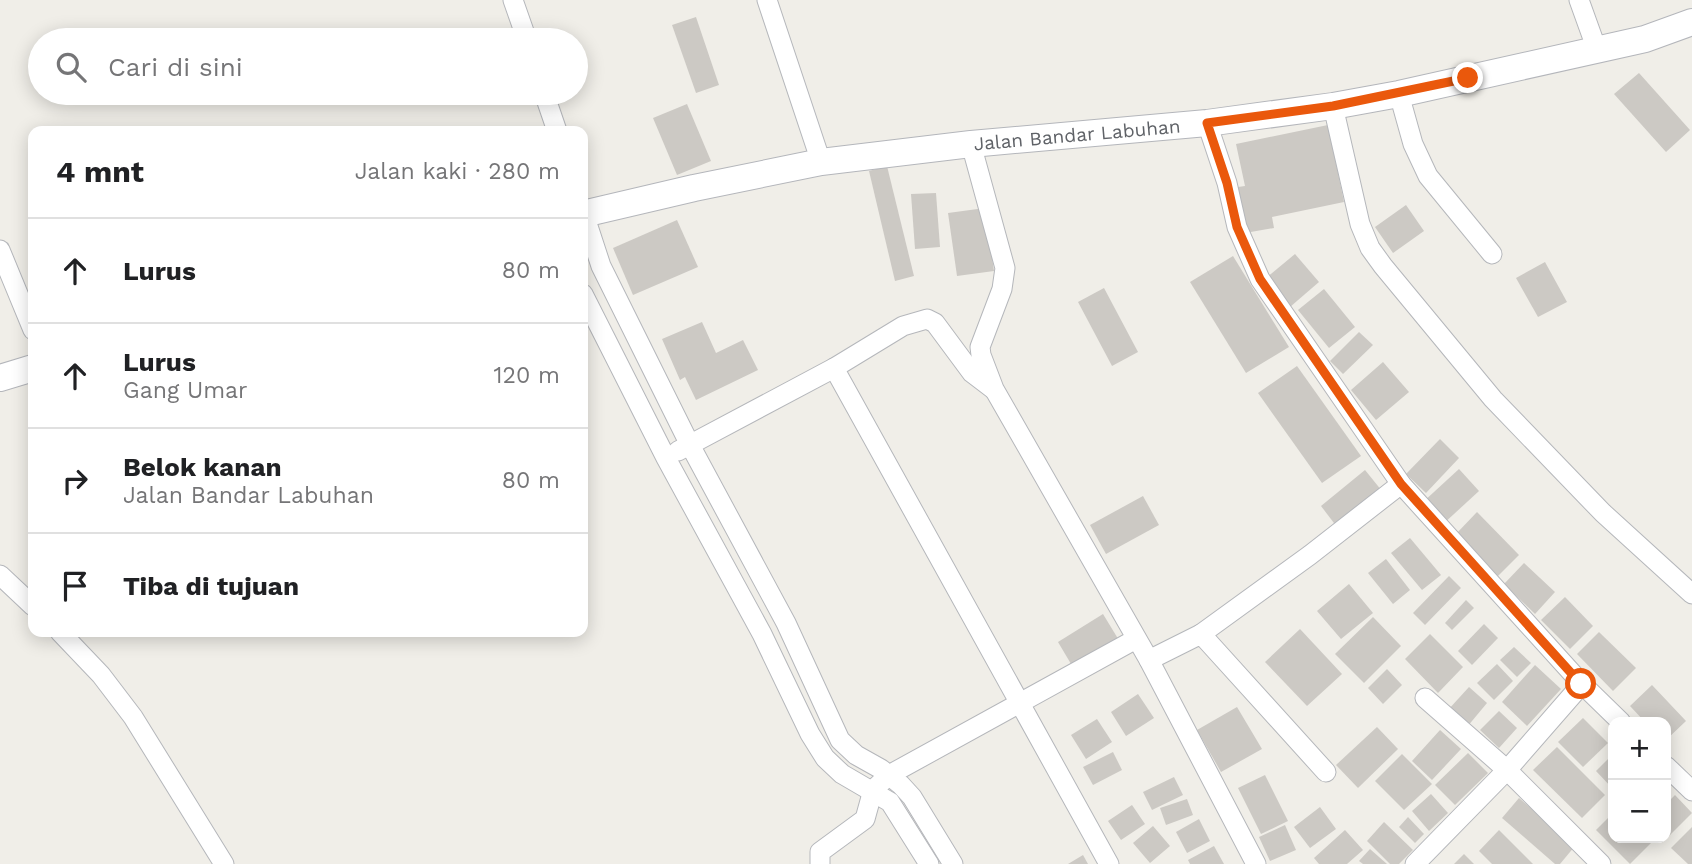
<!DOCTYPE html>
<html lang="id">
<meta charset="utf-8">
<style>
:root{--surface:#fff;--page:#f6f6f6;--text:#202124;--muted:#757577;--line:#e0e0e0}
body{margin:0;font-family:"Work Sans",sans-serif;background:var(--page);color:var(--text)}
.controls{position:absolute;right:21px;bottom:21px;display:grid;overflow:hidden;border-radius:14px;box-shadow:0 4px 18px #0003}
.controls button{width:63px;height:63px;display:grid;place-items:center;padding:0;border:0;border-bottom:2px solid var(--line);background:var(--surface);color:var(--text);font:35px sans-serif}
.stop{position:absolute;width:21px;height:21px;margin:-16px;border:5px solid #ea580c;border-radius:50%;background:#fff}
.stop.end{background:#ea580c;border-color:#fff;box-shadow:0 2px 7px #0008}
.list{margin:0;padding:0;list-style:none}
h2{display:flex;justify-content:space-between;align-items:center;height:91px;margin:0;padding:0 28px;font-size:30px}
h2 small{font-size:23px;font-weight:400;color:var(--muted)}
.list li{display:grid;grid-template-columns:46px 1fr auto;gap:21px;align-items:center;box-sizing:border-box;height:105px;padding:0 28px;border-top:2px solid var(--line)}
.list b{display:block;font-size:26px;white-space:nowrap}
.list p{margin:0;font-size:23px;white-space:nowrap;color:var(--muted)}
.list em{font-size:23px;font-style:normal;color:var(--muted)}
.icon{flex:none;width:38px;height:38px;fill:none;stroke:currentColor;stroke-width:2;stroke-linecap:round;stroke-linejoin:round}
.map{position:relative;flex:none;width:1692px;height:864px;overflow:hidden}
.search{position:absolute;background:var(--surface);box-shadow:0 4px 18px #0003;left:28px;top:28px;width:560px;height:77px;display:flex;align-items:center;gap:18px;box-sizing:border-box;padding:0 24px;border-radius:38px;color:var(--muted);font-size:26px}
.panel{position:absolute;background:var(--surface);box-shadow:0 4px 18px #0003;left:28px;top:126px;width:560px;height:511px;border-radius:14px}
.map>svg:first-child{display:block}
</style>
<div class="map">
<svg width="1692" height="864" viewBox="0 0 1692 864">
<rect width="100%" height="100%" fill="#f0eee8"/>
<g fill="#ccc9c4">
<path d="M696 17 719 85 696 93 672 25Z"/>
<path d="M1639 73 1690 130 1666 152 1614 94Z"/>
<path d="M687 104 711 161 677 175 653 118Z"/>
<path d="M1328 125 1344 202 1272 217 1274 228 1245 233 1238 187 1245 186 1236 144Z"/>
<path d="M887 166 914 276 895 281 869 171Z"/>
<path d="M936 193 940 247 915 249 911 194Z"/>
<path d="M1406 205 1424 231 1393 253 1375 227Z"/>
<path d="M985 208 994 271 957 276 948 213Z"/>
<path d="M677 220 698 267 633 295 613 248Z"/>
<path d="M1295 254 1319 282 1290 307 1266 278Z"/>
<path d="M1233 256 1289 347 1246 373 1190 282Z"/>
<path d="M1545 262 1567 302 1538 317 1516 278Z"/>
<path d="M1104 288 1138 352 1112 366 1078 302Z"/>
<path d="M1324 289 1355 327 1329 348 1298 310Z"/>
<path d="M702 322 716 353 743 340 758 370 696 400 685 377 680 380 662 339Z"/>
<path d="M1359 332 1373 345 1343 374 1330 361Z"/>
<path d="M1383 362 1409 392 1376 420 1351 390Z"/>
<path d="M1297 366 1361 456 1322 483 1258 393Z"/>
<path d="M1440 439 1459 458 1426 493 1406 474Z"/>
<path d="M1459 469 1479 491 1442 525 1422 503Z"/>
<path d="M1365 470 1382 491 1337 527 1321 506Z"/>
<path d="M1143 496 1159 525 1106 554 1090 525Z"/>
<path d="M1477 512 1519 555 1498 576 1456 534Z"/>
<path d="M1410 538 1441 575 1422 590 1391 553Z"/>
<path d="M1386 559 1410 590 1393 604 1368 573Z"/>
<path d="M1524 563 1555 592 1535 614 1504 584Z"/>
<path d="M1449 576 1461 588 1425 625 1413 613Z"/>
<path d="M1349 584 1373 613 1341 639 1317 611Z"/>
<path d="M1565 597 1593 626 1570 649 1541 620Z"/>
<path d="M1466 600 1474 608 1452 630 1445 623Z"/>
<path d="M1103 614 1120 642 1074 669 1058 642Z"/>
<path d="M1373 617 1401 646 1364 683 1335 654Z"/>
<path d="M1484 624 1498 638 1472 665 1458 651Z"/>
<path d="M1300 629 1342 674 1307 706 1265 662Z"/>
<path d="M1599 632 1636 668 1613 691 1577 654Z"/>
<path d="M1430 634 1463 667 1438 693 1405 659Z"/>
<path d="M1514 647 1531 663 1517 677 1500 660Z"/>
<path d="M1497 664 1513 681 1494 700 1477 683Z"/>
<path d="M1535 665 1561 689 1527 726 1502 702Z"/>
<path d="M1387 669 1402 685 1383 704 1368 688Z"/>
<path d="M1652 685 1686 721 1666 740V722H1645L1630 706Z"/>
<path d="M1469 687 1487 703 1467 727 1448 710Z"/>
<path d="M1138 694 1154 718 1126 736 1111 712Z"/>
<path d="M1237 707 1262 749 1221 772 1197 730Z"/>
<path d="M1499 711 1517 728 1499 748 1480 730Z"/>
<path d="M1583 718 1608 743 1583 767 1558 742Z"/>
<path d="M1097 719 1112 742 1086 759 1071 735Z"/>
<path d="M1377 727 1398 749 1358 788 1336 765Z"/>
<path d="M1440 730 1461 749 1432 780 1412 761Z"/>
<path d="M1557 747 1605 795 1582 818 1533 770Z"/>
<path d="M1113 752 1122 770 1093 785 1083 767Z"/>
<path d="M1468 753 1488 773 1455 805 1435 785Z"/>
<path d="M1402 754 1432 784 1404 810 1375 781Z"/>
<path d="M1613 754V789L1596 771Z"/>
<path d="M1265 775 1288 821 1261 834 1238 788Z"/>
<path d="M1174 777 1183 795 1152 810 1143 792Z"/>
<path d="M1431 794 1448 813 1429 831 1412 811Z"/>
<path d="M1675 795 1692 813 1664 841 1661 838H1666V804Z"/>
<path d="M1519 798 1575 846 1560 864H1555L1502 818Z"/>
<path d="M1187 799 1193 815 1166 825 1160 808Z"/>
<path d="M1132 805 1145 824 1121 840 1108 821Z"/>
<path d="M1320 807 1336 829 1310 848 1294 827Z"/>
<path d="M1613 813V838H1648L1652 842 1630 864 1596 830Z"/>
<path d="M1408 817 1424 834 1415 843 1399 827Z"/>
<path d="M1199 819 1210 841 1187 853 1176 832Z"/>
<path d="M1384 822 1413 850 1399 864H1390L1367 841Z"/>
<path d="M1285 825 1296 850 1270 861 1259 837Z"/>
<path d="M1153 826 1170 846 1150 863 1133 843Z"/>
<path d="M1692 827V864H1688L1671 848Z"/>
<path d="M1345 830 1363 850 1347 864H1319L1314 858Z"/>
<path d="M1499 830 1533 864H1492L1479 851Z"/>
<path d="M1214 846 1224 864H1190L1188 860Z"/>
<path d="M1370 849 1387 864H1363L1359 861Z"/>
<path d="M1464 854 1474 864H1454Z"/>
<path d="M1083 855 1088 864H1068Z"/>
</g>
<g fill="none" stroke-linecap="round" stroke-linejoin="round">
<g stroke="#b5b7bb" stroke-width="21">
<g id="street">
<path d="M513 0 527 40"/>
<path d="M767 0 821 162"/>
<path d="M1579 0 1597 50"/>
<path d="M544 93 557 131"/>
<path d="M1399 94 1413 144 1428 176 1492 254"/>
<path d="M1333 106 1360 224 1370 248 1383 266 1493 399 1603 513 1692 594"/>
<path d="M1207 123 1227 183 1237 227 1260 279 1401 484 1582 684 1621 722"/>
<path d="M971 144 1005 268 1002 289 980 347 981 355 994 389 1149 660 1256 864"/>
<path d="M583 211 601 266 690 445 786 623 840 740 856 755 881 769 901 785 912 797 953 864"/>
<path d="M0 250 33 330"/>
<path d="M583 294 666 458 762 634 810 734 825 758 842 774 890 802 929 864"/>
<path d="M834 368 1109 864"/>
<path d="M678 451 834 368 903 326 927 319 935 323 972 373 993 389"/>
<path d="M0 575 33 606"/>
<path d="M60 632 101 675 133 717 224 864"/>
<path d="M1201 634 1310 555 1401 484"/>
<path d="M1149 660 1201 634 1326 772"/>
<path d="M1425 698 1507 770 1601 864"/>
<path d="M1666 766 1692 791"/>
<path d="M820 864V852L865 819 873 790 889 775 1136 639"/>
<path d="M1415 864 1507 770 1582 684"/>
</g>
</g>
<g stroke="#b4b6bb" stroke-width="28">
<g id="secondary">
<path d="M583 214 694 188 821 162 971 144 1207 123 1333 106 1399 94 1645 39 1692 22"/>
<path d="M0 378 33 368"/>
</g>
</g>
<use href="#street" stroke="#fff" stroke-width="19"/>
<use href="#secondary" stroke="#fff" stroke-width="26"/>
</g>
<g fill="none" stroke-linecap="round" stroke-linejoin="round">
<path stroke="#ea580c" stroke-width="9" d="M1468 78 1333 106 1207 123 1227 183 1237 227 1260 279 1401 484 1581 684"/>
</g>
<g text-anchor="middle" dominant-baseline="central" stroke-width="5" stroke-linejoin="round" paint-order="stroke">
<g font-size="19" fill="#5f6267" stroke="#fff">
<text transform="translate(1077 135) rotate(-5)">Jalan Bandar Labuhan</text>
</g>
</g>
</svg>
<div class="controls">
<button>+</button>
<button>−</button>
</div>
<div class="stop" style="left:1581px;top:684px"></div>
<div class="stop end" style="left:1468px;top:78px"></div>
<div class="search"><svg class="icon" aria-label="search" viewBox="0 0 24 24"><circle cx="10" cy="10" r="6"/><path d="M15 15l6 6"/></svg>Cari di sini</div>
<section class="panel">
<h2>4 mnt<small>Jalan kaki · 280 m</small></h2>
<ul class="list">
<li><svg class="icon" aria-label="ahead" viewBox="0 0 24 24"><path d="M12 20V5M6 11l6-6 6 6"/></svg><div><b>Lurus</b></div><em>80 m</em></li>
<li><svg class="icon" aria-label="ahead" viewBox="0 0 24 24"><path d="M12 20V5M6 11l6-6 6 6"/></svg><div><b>Lurus</b><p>Gang Umar</p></div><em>120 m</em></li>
<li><svg class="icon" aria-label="right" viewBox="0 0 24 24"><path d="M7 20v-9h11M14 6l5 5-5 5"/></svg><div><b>Belok kanan</b><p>Jalan Bandar Labuhan</p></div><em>80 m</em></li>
<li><svg class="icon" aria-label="arrive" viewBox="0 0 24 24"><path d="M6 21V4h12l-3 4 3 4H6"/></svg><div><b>Tiba di tujuan</b></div></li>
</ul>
</section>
</div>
